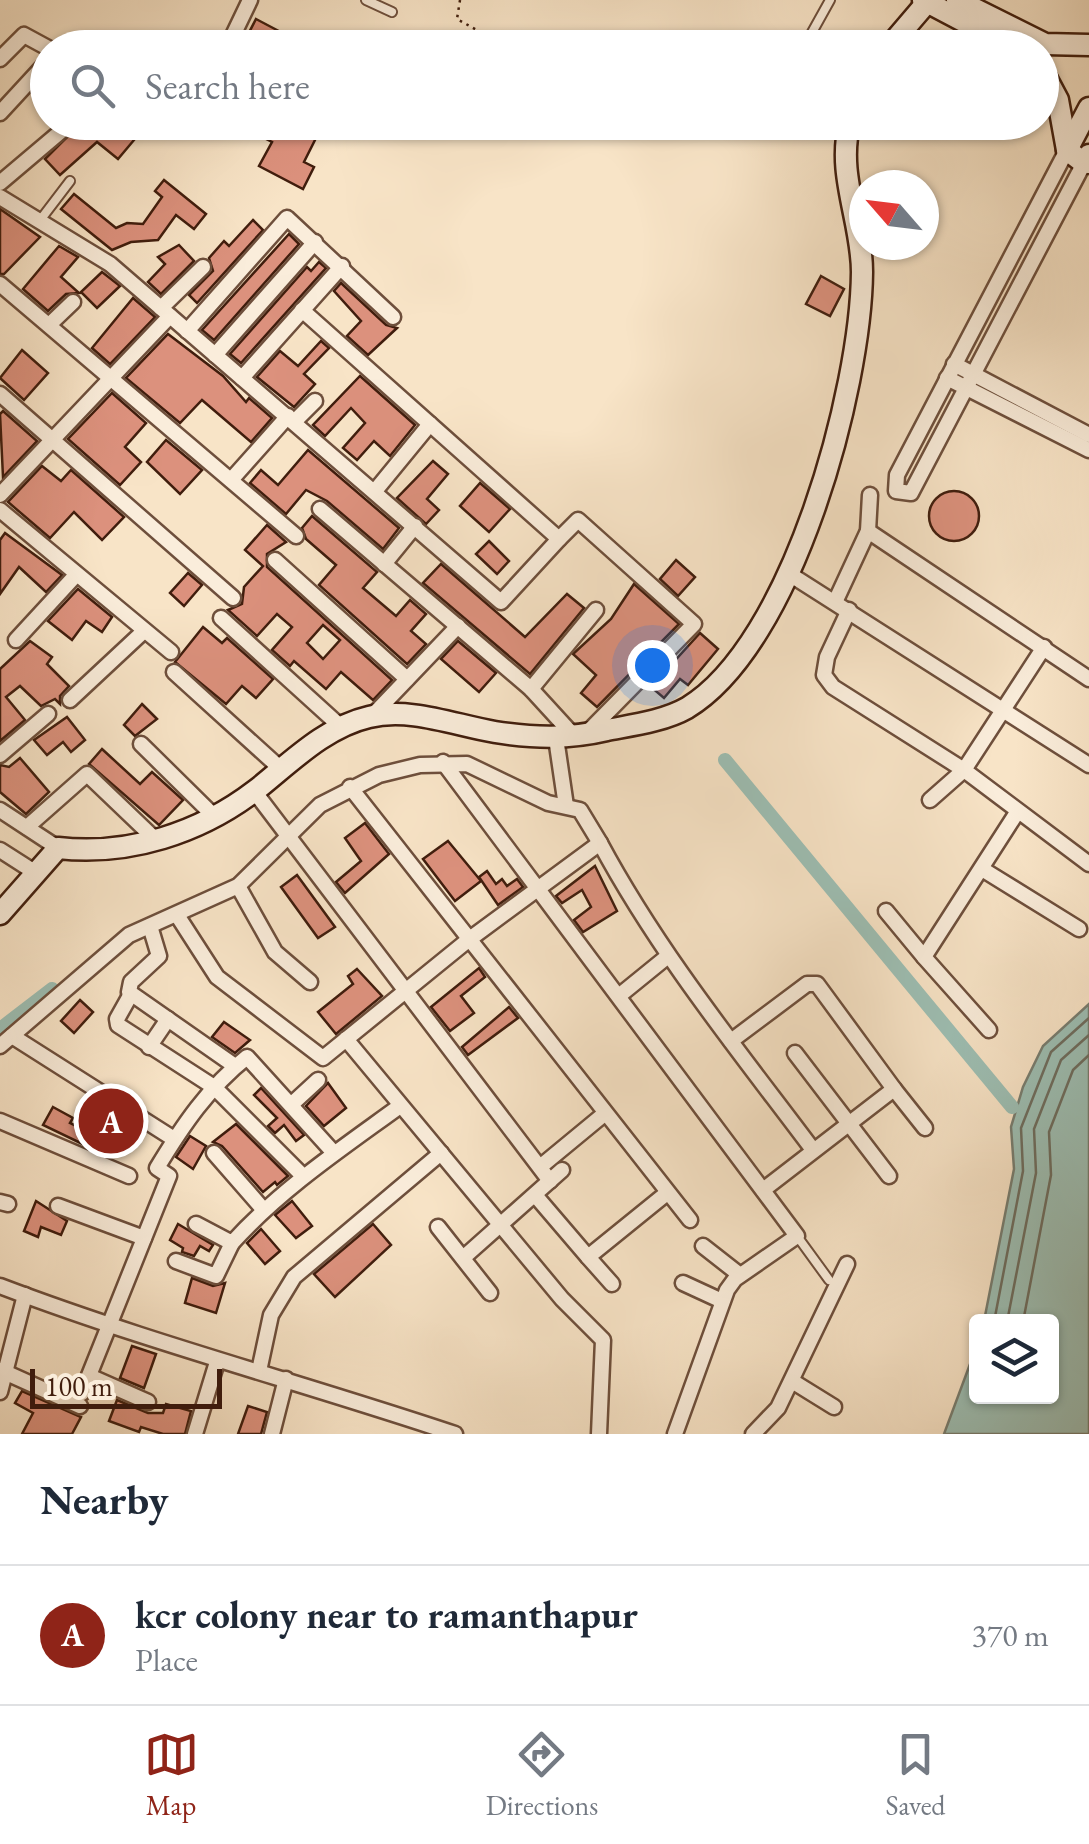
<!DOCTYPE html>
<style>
:root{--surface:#fff;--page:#f2f2f3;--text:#1f2937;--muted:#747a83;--line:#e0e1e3;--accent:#8f2418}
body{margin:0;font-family:"EB Garamond",serif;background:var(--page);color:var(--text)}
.controls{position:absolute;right:30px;bottom:30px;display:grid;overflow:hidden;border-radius:10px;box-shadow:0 2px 8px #0004}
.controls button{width:90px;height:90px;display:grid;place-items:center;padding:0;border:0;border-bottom:2px solid var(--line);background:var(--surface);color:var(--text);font:50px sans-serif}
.compass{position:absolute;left:849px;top:170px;width:90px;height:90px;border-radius:50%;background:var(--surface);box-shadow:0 2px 8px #0004;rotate:298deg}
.scale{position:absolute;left:30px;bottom:25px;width:192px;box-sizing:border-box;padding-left:10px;border:5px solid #401d0d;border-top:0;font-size:28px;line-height:35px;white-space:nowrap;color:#401d0d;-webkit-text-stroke:8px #faeddb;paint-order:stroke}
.you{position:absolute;left:652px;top:665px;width:35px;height:35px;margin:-25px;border:8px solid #fff;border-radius:50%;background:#1a73e8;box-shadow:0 0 0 15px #1a73e833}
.badge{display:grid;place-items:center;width:65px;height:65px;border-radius:50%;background:var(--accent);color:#fff;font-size:32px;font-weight:700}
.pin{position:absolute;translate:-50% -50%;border:5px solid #fff;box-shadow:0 2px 10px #0006}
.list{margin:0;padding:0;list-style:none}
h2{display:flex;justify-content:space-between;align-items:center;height:130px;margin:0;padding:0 40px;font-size:42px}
h2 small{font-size:32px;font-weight:400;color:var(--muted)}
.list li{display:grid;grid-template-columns:65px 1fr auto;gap:30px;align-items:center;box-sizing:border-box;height:140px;padding:0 40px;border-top:2px solid var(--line)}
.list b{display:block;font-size:38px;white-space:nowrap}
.list p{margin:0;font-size:32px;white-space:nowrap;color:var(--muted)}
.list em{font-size:32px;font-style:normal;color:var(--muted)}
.icon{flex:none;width:55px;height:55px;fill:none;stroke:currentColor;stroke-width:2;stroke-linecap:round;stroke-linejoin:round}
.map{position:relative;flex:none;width:1089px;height:1434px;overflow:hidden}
.search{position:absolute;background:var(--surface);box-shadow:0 2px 8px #0004;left:30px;right:30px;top:30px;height:110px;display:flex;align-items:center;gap:25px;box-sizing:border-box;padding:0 35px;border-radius:55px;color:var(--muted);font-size:38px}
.sheet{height:270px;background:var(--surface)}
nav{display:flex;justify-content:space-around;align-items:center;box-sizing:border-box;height:140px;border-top:2px solid var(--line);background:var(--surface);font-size:28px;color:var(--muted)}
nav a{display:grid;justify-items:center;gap:5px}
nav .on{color:var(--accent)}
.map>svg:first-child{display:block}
</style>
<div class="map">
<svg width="1089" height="1434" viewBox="0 0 1089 1434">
<rect width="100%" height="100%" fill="#f8e4c7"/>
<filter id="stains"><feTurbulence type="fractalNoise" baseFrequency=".002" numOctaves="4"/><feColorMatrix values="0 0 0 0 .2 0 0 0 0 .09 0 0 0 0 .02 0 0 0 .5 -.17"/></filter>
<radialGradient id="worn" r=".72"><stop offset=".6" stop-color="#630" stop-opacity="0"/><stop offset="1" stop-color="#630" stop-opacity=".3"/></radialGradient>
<path fill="#9dbfb4" stroke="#787e71" stroke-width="2.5" d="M1089 1004V1434H944L976 1348V1396H1052V1322L984 1321 1014 1169 1011 1127 1023 1087 1043 1046Z"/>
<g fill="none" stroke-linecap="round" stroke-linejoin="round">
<g stroke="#6e6e60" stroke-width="2.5">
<path d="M994 1322 1023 1171 1021 1128 1051 1052 1089 1018"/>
<path d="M1007 1322 1036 1173 1034 1129 1061 1060 1089 1035"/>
<path d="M1023 1322 1051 1175 1049 1132 1073 1070 1089 1055"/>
</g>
<g stroke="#9dbfb4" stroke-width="14">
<path d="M725 760 1012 1107"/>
<path d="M0 1029 52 989"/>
</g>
</g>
<g fill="#dc917d" stroke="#401d0d" stroke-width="2.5" fill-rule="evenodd">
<path d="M256 19 311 48H241Z"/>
<path d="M82 122H97L107 134 114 124 134 140 118 159 97 142 60 175 45 159Z"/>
<path d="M233 122H306L320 130 304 162 314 167 303 189 259 166 272 142Z"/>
<path d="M164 180 206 214 194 229 176 215 158 240 131 242 112 250 61 209 74 194 116 228 127 223 143 224 162 197 155 191Z"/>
<path d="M0 209 40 237 4 274H0Z"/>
<path d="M253 220 263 230 197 303 189 295 213 271 209 258 224 241 229 246Z"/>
<path d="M289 234 299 244 214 340 202 330Z"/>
<path d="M179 245 194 261 161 294 148 282 165 264 158 257Z"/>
<path d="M59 246 78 257 61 277 79 293 66 294 48 311 23 289Z"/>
<path d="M319 262 326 268 241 363 230 354 307 267 311 271Z"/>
<path d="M102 272 120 286 97 308 81 292Z"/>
<path d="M821 276 844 289 830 316 806 304Z"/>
<path d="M341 283 386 325 397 328 368 355 347 336 361 321 334 291Z"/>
<path d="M133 298 155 317 110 364 92 348Z"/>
<path d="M168 334 223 376 246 402 249 398 272 418 251 442 202 400 180 423 126 378Z"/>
<path d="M321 341 329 348 304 374 315 384 294 407 257 377 280 351 298 366Z"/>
<path d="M22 350 48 373 24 400 0 378Z"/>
<path d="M360 376 415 425 390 456 374 441 357 460 343 448 365 423 351 408 325 436 313 425Z"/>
<path d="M112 393 146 423 125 447 141 462 120 485 68 439Z"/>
<path d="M3 411 37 441 3 477 0 414Z"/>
<path d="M166 440 202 470 180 494 147 462Z"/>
<path d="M308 450 399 528 383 549 327 501 306 490 286 514 250 483 261 470 278 485Z"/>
<path d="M433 461 448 474 427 499 439 510 426 524 397 498Z"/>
<path d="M42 466 61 481 71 470 124 517 102 540 74 512 50 538 8 502Z"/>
<path d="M480 483 510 509 489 532 460 506Z"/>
<circle cx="954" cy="516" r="25"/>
<path d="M312 516 377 572 363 588 396 616 410 600 426 614 411 631 426 644 407 664 319 585 336 565 306 539 302 528Z"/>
<path d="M267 525 286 542 267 554V567L392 680 373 700 341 672 326 689 294 661 290 666 272 650 292 627 277 614 257 636 228 610 242 604 244 587 263 566 245 550ZM323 625 340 640 323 659 307 643Z"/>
<path d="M5 533 62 575 46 592 19 567 0 594V540Z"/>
<path d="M489 541 509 561 497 574 476 554Z"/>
<path d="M676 560 695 577 678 596 660 579Z"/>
<path d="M441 564 525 637 567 594 584 608 530 674 423 583Z"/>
<path d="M188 573 202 585 184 606 170 593Z"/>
<path d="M634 584 679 624 597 707 581 693 596 675 573 654 611 619Z"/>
<path d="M78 589 112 617 102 632 86 621 72 640 48 621Z"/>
<path d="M203 627 222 643 227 638 273 679 256 698 242 686 226 704 175 662Z"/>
<path d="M700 633 718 649 688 685 680 679 664 698 651 687Z"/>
<path d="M30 641 52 657 47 664 69 686 60 696V704L55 699 41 706 20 686 6 697 25 720 0 741V669Z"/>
<path d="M458 641 496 673 479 692 441 659Z"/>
<path d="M142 704 157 719 135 736 124 725Z"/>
<path d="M67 717 85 740 71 752 63 742 47 755 34 740Z"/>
<path d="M102 749 140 784 152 772 183 800 159 825 89 764Z"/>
<path d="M20 758 49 792 26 814 0 792V765L9 767Z"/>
<path d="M365 823 389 854 345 893 336 882 361 861 345 838Z"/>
<path d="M448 841 481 881 455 901 423 859Z"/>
<path d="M595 866 617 911 583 932 574 920 591 907 582 890 562 903 556 896Z"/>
<path d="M487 871 496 884 502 879 507 886 517 879 523 887 498 905 479 877Z"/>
<path d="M297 875 335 927 318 938 281 887Z"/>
<path d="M479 968 485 977 461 996 474 1013 450 1031 431 1007Z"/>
<path d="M357 969 382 996 336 1034 318 1012 353 984 348 976Z"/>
<path d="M80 1000 93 1012 74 1033 61 1021Z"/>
<path d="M509 1007 518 1018 468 1055 462 1047Z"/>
<path d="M224 1022 250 1040 235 1053 212 1037Z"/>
<path d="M328 1083 346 1108 324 1126 306 1106Z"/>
<path d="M261 1088 304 1135 296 1141 284 1125 275 1133 268 1126 277 1118 254 1095Z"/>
<path d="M53 1107 73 1118 70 1123 101 1138 95 1150 43 1125Z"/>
<path d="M236 1124 288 1176 277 1185 275 1182 263 1192 222 1146 213 1142Z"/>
<path d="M190 1136 206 1146 193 1169 176 1157Z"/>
<path d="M36 1201 67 1221 61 1235 41 1227 38 1237 24 1231Z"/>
<path d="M292 1201 312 1226 296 1238 275 1215Z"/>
<path d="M178 1224 213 1245 209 1251 200 1246 194 1256 182 1252 183 1248 170 1240Z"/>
<path d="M373 1224 391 1245 335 1297 314 1274Z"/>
<path d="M261 1229 280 1251 265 1264 247 1243Z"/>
<path d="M192 1278 213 1286 225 1283 216 1313 185 1303Z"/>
<path d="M132 1346 156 1354 144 1388 120 1378Z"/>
<path d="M22 1391 81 1417 72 1434H22L33 1413 15 1403Z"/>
<path d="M117 1400 148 1413H163L166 1404 191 1411 185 1434H163L141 1427 139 1432 109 1421Z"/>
<path d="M248 1406 267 1412 261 1434H238Z"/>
</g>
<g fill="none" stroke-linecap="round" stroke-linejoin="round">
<g stroke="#6e4f3c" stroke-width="12">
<g id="lane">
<path d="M366 0 392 12"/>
<path d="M810 36 830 0"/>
<path d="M41 219 70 181"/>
<path d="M797 1236 829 1280"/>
</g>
</g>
<g stroke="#6e4f3c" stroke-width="19">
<g id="street">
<path d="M227 48 250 0"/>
<path d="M0 59 24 35 48 48"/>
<path d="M0 113 48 61"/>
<path d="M1067 150 897 475 896 491 911 493 1084 163 1088 166"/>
<path d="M0 183 72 122"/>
<path d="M0 197 110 264 501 602 559 539 302 310"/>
<path d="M0 284 296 536"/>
<path d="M161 308 203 267"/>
<path d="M49 325 73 302"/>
<path d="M187 331 287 218 393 317"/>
<path d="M215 355 315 242"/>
<path d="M954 364 1089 435"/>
<path d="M242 378 342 266"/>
<path d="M947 378 1089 450"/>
<path d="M0 394 233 598"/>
<path d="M295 421 315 401"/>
<path d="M231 480 288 416"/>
<path d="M375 491 430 424"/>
<path d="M0 495 170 316"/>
<path d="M320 509 531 689 574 736"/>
<path d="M0 510 171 652"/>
<path d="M868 531 1089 679"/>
<path d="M559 539 578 520 694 624 585 735"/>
<path d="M275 560 407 679"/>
<path d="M384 564 415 526"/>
<path d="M791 575 1089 765"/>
<path d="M836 600 868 531 870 495"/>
<path d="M849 610 827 657 824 675 833 687 964 770 930 800"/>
<path d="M221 618 340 726"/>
<path d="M16 640 75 576"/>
<path d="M1044 647 964 770 1089 864"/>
<path d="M174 672 281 769"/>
<path d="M531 689 596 610"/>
<path d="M70 700 144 631"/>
<path d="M372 716 458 626"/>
<path d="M556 738 566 806"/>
<path d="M141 744 216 818"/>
<path d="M0 755 48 714"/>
<path d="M443 762 797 1236 735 1279 727 1290 675 1434"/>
<path d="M350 787 690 1220"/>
<path d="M254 791 550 1181"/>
<path d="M0 810 58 848"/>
<path d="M27 827 87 774 156 840"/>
<path d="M0 850 36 873"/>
<path d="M982 869 1079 929"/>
<path d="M238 886 275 952 310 982"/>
<path d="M886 911 924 957"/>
<path d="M177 915 217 977 323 1058 467 941 600 843C659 953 738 1050 813 1150"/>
<path d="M150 926 159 956 131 982 129 992 235 1066"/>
<path d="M131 994 117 1019 118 1025 214 1087 303 1176"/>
<path d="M620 995 668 956"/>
<path d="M989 1030 924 957 1016 814"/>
<path d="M12 1036 174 1139"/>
<path d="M346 1039 562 1299 603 1340 599 1434"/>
<path d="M731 1041 807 984H817L894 1089 763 1190"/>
<path d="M0 1046 129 935 238 886 320 805 379 775 420 765 467 764 548 803 580 810 600 843"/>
<path d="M149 1047 168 1019"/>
<path d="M795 1053 889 1176"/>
<path d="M894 1089 925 1128"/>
<path d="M293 1103 318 1080"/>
<path d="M0 1121 129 1176"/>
<path d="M214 1153 263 1209"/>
<path d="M540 1167 603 1115"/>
<path d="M535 1195 588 1257"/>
<path d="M0 1202 8 1204"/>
<path d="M58 1206 144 1238"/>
<path d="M196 1224 232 1243C281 1189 341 1149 400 1106"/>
<path d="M438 1227 490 1293"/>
<path d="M703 1246 740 1275"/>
<path d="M463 1258 562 1170"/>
<path d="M176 1261 216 1276 232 1243"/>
<path d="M683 1283 722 1301"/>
<path d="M612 1284 588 1257 667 1193"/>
<path d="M0 1286C150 1343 303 1383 455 1434"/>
<path d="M0 1370 80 1406"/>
<path d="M259 1371 271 1315 294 1277 441 1153"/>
<path d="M89 1376 148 1402"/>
<path d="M792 1381 834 1407"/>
<path d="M0 1392 25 1295"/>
<path d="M82 1393 169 1176 157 1168C183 1125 208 1088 247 1057L334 1153"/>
<path d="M195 1434 217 1362"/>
<path d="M272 1434 286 1379"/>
<path d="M753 1434 778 1408 847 1264"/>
</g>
</g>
<g stroke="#401d0d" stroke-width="25">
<g id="secondary">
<path d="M923 0 1014 48"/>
<path d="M957 0 1045 44 1089 45"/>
<path d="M888 48 929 0"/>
<path d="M1042 70 1058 100 1067 150"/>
<path d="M1068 148 1089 108"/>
<path d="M1067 150 1084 163 1089 155"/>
<path d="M0 914 58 848C129 856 200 833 256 790 290 763 325 727 369 717 410 707 454 725 495 732 534 738 569 739 607 730 633 725 664 721 687 708 793 644 861 389 862 272 862 221 836 174 850 122"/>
</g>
</g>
<g stroke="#401d0d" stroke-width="2.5" stroke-dasharray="2.5 5" stroke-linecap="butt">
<path d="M460 0 457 19 509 48"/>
<path d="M648 122 649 123"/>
</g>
<use href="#lane" stroke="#faeddb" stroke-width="8"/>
<use href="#street" stroke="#faeddb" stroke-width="14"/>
<use href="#secondary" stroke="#faeddb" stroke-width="20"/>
</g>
<rect width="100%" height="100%" filter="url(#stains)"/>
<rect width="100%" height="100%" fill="url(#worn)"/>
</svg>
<div class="controls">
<button><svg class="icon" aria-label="layers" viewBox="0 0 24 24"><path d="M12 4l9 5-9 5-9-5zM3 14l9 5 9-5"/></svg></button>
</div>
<svg class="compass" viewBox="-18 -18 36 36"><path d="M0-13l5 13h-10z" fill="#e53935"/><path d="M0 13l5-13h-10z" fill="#747a83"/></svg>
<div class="scale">100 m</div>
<div class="you"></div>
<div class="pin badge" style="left:111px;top:1121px">A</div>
<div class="search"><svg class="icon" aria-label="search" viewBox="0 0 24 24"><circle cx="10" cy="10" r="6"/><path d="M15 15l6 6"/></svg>Search here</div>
</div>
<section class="sheet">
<h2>Nearby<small></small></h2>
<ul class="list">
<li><span class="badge">A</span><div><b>kcr colony near to ramanthapur</b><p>Place</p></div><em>370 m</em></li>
</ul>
</section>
<nav>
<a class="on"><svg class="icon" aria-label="map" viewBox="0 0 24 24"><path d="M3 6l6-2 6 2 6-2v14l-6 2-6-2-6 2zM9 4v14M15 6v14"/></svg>Map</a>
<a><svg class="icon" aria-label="directions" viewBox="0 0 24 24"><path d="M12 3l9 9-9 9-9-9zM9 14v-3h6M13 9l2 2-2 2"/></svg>Directions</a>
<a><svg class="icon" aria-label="saved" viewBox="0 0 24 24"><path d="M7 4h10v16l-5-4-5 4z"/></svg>Saved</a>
</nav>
